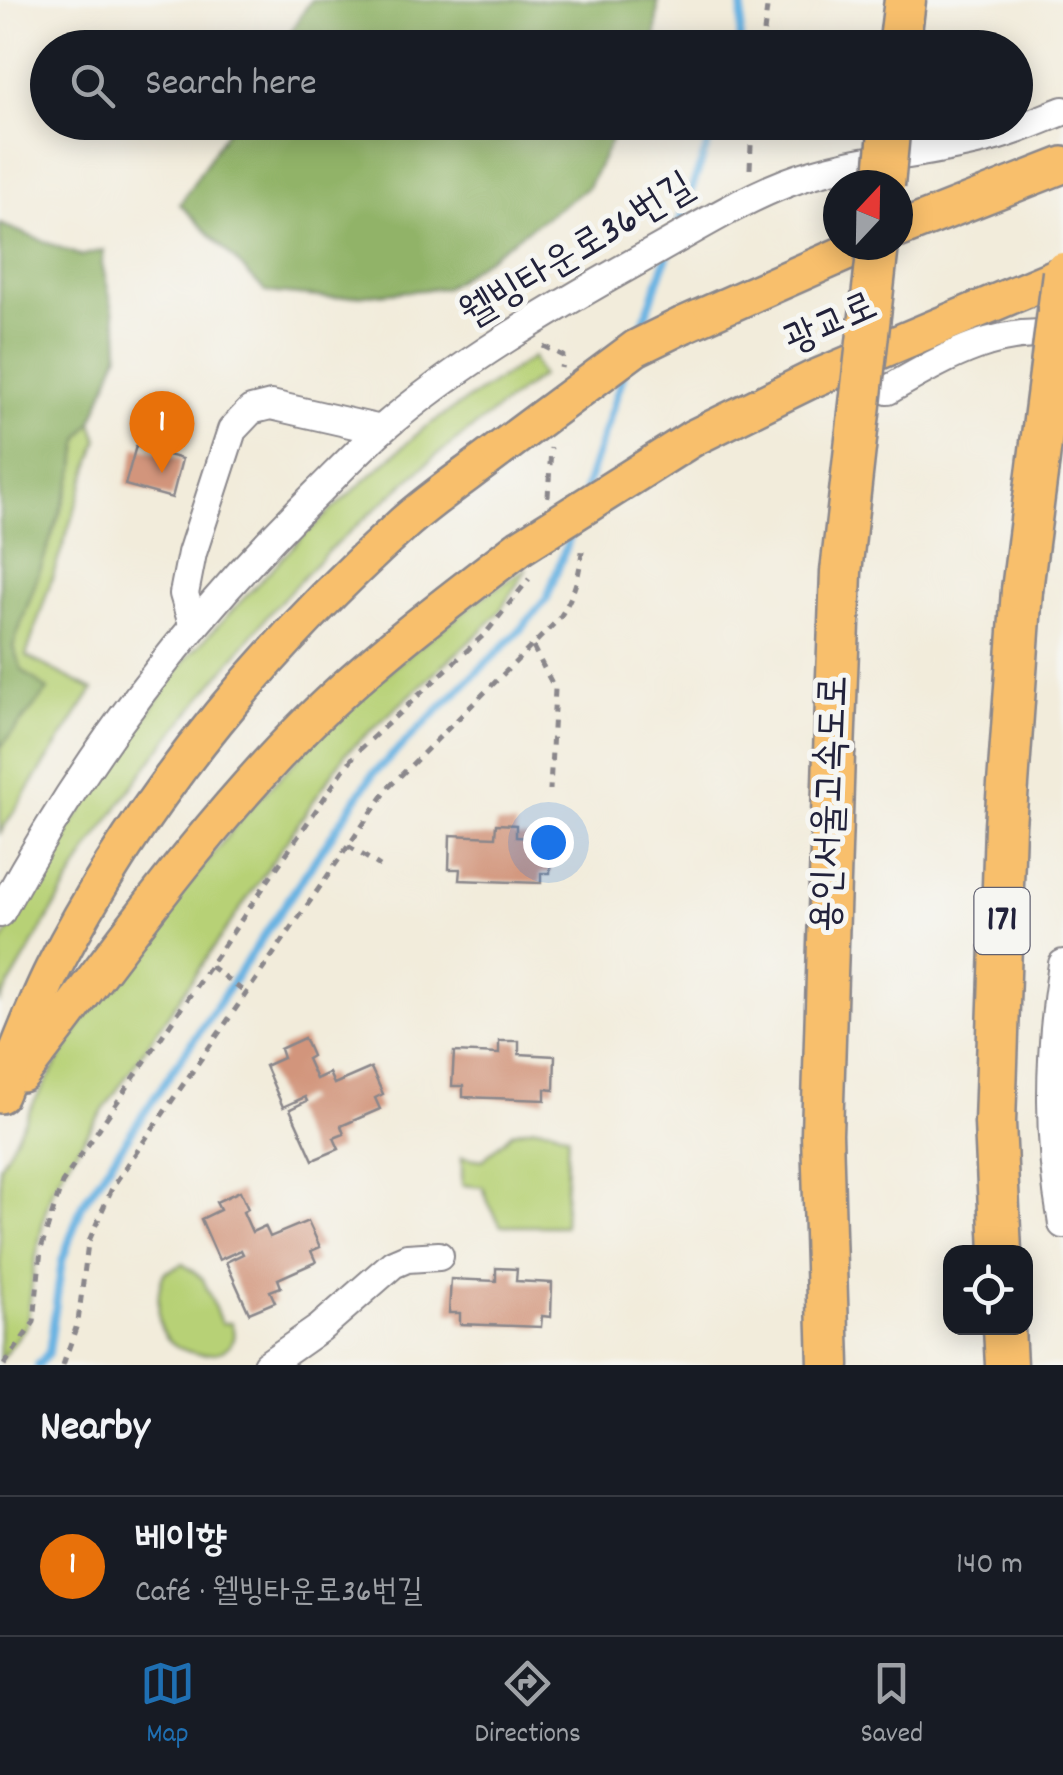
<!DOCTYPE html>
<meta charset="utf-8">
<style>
:root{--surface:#171b24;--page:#242831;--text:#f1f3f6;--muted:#9ea1a6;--line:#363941;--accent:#1f6fb2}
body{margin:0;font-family:Dekko,"Poor Story",sans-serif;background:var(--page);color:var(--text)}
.controls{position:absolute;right:30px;bottom:30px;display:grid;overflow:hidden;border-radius:20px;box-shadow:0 5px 25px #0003}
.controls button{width:90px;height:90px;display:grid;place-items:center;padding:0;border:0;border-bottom:2px solid var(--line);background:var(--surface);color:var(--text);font:50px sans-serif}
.compass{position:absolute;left:823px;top:170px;width:90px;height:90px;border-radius:50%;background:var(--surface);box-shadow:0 5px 25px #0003;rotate:22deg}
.you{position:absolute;left:548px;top:842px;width:35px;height:35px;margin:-25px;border:8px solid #fff;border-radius:50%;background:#1a73e8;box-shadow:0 0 0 15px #1a73e833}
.badge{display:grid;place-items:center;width:65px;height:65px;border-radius:50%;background:var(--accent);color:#fff;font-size:32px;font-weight:700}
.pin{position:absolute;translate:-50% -82px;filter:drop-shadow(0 2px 5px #0008)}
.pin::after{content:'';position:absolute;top:52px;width:35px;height:30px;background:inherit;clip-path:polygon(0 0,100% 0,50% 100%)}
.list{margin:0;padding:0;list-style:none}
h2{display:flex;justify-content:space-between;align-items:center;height:130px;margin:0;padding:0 40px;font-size:42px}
h2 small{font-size:32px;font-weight:400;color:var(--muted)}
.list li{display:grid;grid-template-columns:65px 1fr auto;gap:30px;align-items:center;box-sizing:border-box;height:140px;padding:0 40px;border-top:2px solid var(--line)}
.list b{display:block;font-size:38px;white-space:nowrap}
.list p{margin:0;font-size:32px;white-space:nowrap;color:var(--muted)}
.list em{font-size:32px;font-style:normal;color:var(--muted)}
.icon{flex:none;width:55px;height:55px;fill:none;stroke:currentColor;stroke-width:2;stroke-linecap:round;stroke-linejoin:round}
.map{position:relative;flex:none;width:1063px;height:1365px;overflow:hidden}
.search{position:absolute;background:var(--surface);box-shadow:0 5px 25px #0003;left:30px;right:30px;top:30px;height:110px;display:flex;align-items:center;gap:25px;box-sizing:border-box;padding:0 35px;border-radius:55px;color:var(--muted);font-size:38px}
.sheet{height:270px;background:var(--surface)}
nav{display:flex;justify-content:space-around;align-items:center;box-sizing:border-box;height:140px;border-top:2px solid var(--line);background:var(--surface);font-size:28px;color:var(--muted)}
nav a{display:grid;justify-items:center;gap:5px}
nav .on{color:var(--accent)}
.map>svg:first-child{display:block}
</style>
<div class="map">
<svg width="1063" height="1365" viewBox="0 0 1063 1365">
<rect width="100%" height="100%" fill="#f6f6f2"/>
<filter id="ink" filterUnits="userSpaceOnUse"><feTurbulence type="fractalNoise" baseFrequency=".01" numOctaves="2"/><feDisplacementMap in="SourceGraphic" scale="20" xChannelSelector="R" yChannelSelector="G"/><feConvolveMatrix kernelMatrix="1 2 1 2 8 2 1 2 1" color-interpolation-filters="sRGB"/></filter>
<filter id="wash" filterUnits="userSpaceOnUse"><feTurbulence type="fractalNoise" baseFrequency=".0048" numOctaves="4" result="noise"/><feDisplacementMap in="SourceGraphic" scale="40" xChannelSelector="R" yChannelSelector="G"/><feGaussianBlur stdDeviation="2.25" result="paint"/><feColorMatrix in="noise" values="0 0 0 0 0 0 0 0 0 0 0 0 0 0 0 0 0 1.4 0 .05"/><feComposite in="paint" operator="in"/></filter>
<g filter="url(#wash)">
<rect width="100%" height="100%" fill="#f2ecdb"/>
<g fill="#b7d176" stroke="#6c7a58" stroke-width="2.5">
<path d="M0 333 108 380 92 422 98 440 26 656 93 690 0 833Z"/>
<path d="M533 357 541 376 433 458 328 551 272 610 155 755 91 845 0 1001V946L67 831 185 660 308 531 424 428Z"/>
<path d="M527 568 500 611 480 632 346 753 66 1165 52 1190 45 1213 34 1267 27 1325 0 1360V1166L38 1095 91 1007 247 811 321 734 392 668 481 598Z"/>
<path d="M534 1127 553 1129 568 1135 564 1226H501L488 1202 483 1187 462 1185V1157L483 1160 513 1132Z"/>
<path d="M183 1264 203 1279 221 1323H231C249 1365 164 1365 159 1319 158 1301 157 1290 164 1273Z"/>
</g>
<g fill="#91b367" stroke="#5a6a51" stroke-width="2.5">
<path d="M311 0H658L655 47H281Z"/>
<path d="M232 123V122L620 123 588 187 445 288 330 298 266 292 180 204Z"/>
<path d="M0 224 81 256 104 250 102 264 118 330 119 353 92 422 80 438 75 470 13 647 22 670 48 690 0 748Z"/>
</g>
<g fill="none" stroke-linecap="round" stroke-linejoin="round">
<g stroke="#69b3e2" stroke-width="8">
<path d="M739 48 743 0"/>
<path d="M678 226 716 122"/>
<path d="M639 334 668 254"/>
<path d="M585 490 623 376"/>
<path d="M38 1365 49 1352 62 1261 82 1205 373 774 519 631 547 598 573 528"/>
</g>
</g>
<g id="blocks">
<g fill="#d2957c">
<path d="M136 446 182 459 172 498 125 485Z"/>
<path d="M496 824 516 825V837L551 839 550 873H541V883L459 880 460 869H449L450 835 495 837Z"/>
<path d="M304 1038 312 1056 307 1059 316 1079 329 1073 334 1084 371 1068 383 1094 375 1098 380 1109 341 1126 344 1134 334 1138 339 1149 313 1160 290 1109 307 1101 305 1097 283 1107 265 1066 283 1058 280 1049Z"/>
<path d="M499 1041H519V1054L555 1056 554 1090 545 1089V1100L463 1097V1086H452L454 1052 499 1054Z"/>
<path d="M240 1191 248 1209 243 1212 252 1232 265 1226 270 1237 308 1221 320 1247 311 1251 316 1262 278 1279 281 1287 270 1291 275 1302 249 1313 226 1262 243 1254 241 1250 219 1260 201 1219 220 1210 216 1202Z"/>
<path d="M496 1268 517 1269 516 1281 552 1283 551 1317 542 1316 541 1327 460 1324V1313H449L451 1279 496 1281Z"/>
</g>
</g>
</g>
<g filter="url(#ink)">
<use href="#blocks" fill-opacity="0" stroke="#8a878b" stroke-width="2.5"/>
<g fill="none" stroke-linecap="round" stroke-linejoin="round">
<g stroke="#8a878b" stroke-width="32">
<g id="minor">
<path d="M888 390C941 360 999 324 1063 337"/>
<path d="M193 624 184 594 192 553 232 430 251 410 271 405 381 430"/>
<path d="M0 913C86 754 188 620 317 493 338 472 359 450 381 430 459 363 550 310 639 260 687 234 735 203 786 183 852 157 924 156 992 137 1016 131 1040 120 1063 111"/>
<path d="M1063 964C1049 1052 1047 1136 1063 1224"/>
<path d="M267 1365 320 1328 393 1264 407 1258 439 1256"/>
</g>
</g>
<g stroke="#8a878b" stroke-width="40">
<g id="major">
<path d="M898 230 1063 165"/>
<path d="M683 325 864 245"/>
<path d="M693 438 811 380 1063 274"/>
<path d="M22 1074C115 954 201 829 309 722 374 658 447 603 519 548"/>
<path d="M0 1095C17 1053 33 1009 53 969 140 799 262 652 403 524 433 497 468 474 499 450"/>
</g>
</g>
<g stroke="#8a878b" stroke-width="45">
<g id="highway">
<path d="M899 48 905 0"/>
<path d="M1001 1252 995 1123 1005 826 1022 590"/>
<path d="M1004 1328 1006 1365"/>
<path d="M829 1365 822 1134 834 753"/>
</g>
</g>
<g stroke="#8a878b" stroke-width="5" stroke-dasharray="8 8" stroke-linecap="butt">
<path d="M762 48 768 0"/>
<path d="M750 169 752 122"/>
<path d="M543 346 563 356 561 368"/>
<path d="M548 497 551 448"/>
<path d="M533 647 555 689 550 790"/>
<path d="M348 846 380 866"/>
<path d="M210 966 247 994"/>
<path d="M4 1365 34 1322 41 1249 62 1183 342 772 357 752 486 633 529 579"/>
<path d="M63 1365 78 1322 88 1243 113 1186 389 787 558 620C575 595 580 573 583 543"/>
</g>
<use href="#minor" stroke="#fff" stroke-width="28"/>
<use href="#major" stroke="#f8bf6c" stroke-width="35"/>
<use href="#highway" stroke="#f8bf6c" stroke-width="40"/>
<g stroke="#8a878b" stroke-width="40" stroke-linecap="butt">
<g id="major-bridge">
<path d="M499 450 636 348 683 325"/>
<path d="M519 548 693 438"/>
</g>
</g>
<g stroke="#8a878b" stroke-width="45" stroke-linecap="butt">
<g id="highway-bridge">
<path d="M884 185 890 122"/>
<path d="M1022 590 1063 273"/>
<path d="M834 753 841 572 878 245"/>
</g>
</g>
<use href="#major-bridge" stroke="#f8bf6c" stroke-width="35"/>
<use href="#highway-bridge" stroke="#f8bf6c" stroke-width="40"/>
</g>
</g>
<g text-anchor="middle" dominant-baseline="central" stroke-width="10" stroke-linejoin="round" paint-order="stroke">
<rect fill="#f6f6f2" stroke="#626272" stroke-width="2.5" x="974.5" y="888" width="55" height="66" rx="8"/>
<g font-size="38" font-weight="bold" fill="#22223b">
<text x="1002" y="921">171</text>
</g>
<g font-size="40" fill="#22223b" stroke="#f6f6f2">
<text transform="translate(579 253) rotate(-31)">웰빙타운로36번길</text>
<text transform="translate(832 326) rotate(-24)">광교로</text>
<text transform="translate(833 804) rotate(-88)">용인서울고속도로</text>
</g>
</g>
</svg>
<div class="controls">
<button><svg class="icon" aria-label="locate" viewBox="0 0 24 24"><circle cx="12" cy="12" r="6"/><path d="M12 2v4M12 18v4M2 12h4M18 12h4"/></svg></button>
</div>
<svg class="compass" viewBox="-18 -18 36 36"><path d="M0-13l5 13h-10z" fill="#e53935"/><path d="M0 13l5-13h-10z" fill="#9ea1a6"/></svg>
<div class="you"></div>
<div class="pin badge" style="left:162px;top:473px;background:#e8710a">1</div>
<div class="search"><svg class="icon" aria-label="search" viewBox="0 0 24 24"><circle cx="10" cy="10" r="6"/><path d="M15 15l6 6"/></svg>Search here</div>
</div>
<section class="sheet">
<h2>Nearby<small></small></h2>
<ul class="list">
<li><span class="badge" style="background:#e8710a">1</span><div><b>베이향</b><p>Café · 웰빙타운로36번길</p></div><em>140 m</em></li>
</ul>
</section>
<nav>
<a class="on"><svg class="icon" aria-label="map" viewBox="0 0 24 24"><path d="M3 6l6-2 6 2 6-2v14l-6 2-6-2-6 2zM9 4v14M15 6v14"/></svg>Map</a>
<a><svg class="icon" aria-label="directions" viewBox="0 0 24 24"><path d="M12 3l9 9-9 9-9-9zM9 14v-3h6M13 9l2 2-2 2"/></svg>Directions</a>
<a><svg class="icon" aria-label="saved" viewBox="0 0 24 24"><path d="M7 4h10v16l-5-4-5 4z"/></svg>Saved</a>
</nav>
